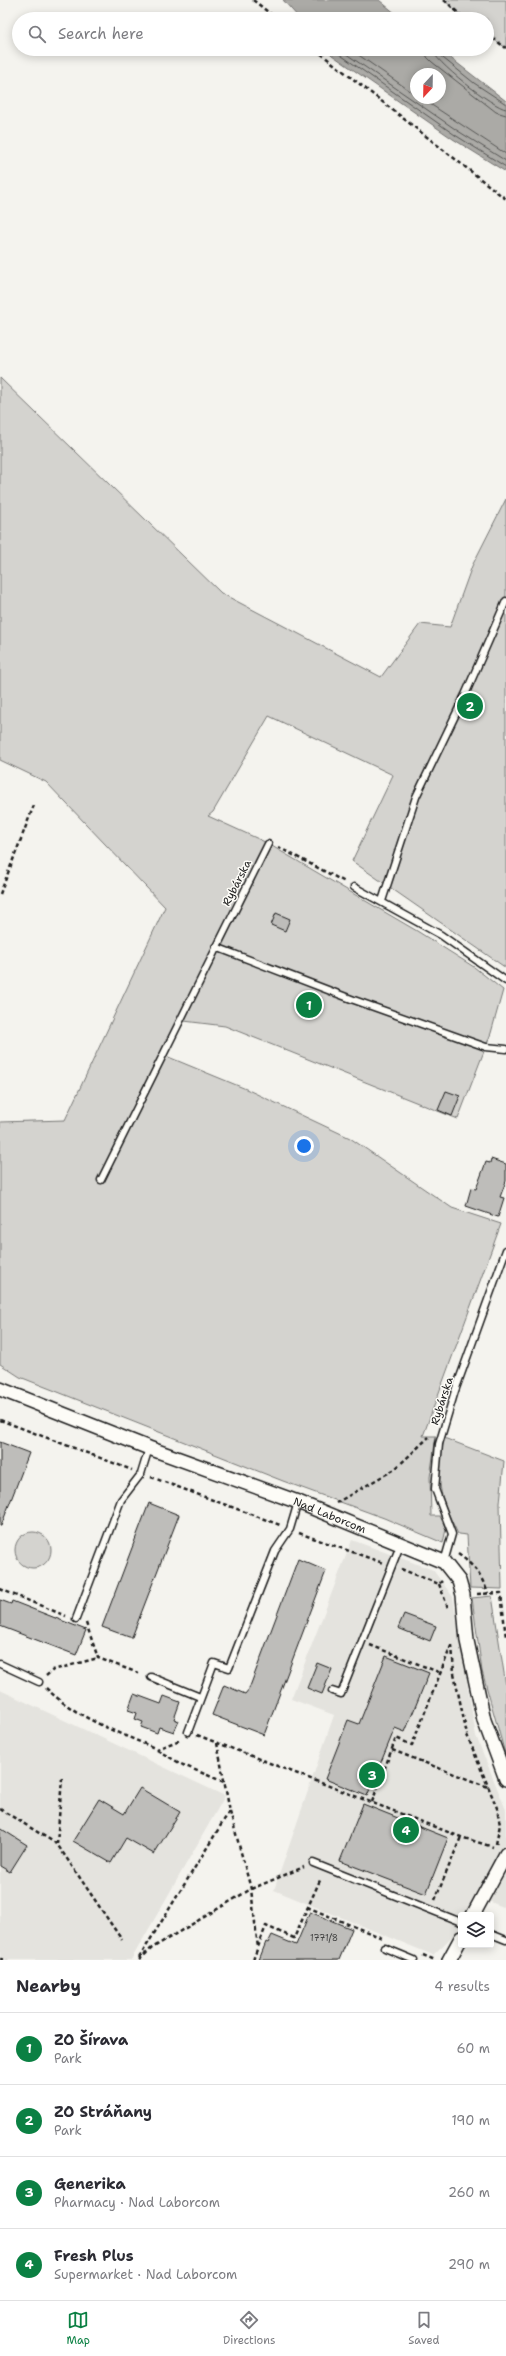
<!DOCTYPE html>
<meta charset="utf-8">
<style>
:root{--surface:#fff;--page:#f2f2f3;--text:#2b2b33;--muted:#7c7c81;--line:#e1e1e2;--accent:#0b8043}
body{margin:0;font-family:"Shantell Sans",sans-serif;background:var(--page);color:var(--text)}
.controls{position:absolute;right:12px;bottom:12px;display:grid;overflow:hidden;border-radius:4px;box-shadow:0 2px 10px #0003}
.controls button{width:36px;height:36px;display:grid;place-items:center;padding:0;border:0;border-bottom:1px solid var(--line);background:var(--surface);color:var(--text);font:20px sans-serif}
.compass{position:absolute;left:410px;top:68px;width:36px;height:36px;border-radius:50%;background:var(--surface);box-shadow:0 2px 10px #0003;rotate:202deg}
.you{position:absolute;left:304px;top:1146px;width:14px;height:14px;margin:-10px;border:3px solid #fff;border-radius:50%;background:#1a73e8;box-shadow:0 0 0 6px #1a73e833}
.badge{display:grid;place-items:center;width:26px;height:26px;border-radius:50%;background:var(--accent);color:#fff;font-size:13px;font-weight:700}
.pin{position:absolute;translate:-50% -50%;border:2px solid #fff;box-shadow:0 1px 4px #0006}
.list{margin:0;padding:0;list-style:none}
h2{display:flex;justify-content:space-between;align-items:center;height:52px;margin:0;padding:0 16px;font-size:17px}
h2 small{font-size:13px;font-weight:400;color:var(--muted)}
.list li{display:grid;grid-template-columns:26px 1fr auto;gap:12px;align-items:center;box-sizing:border-box;height:72px;padding:0 16px;border-top:1px solid var(--line)}
.list b{display:block;font-size:15px;white-space:nowrap}
.list p{margin:0;font-size:13px;white-space:nowrap;color:var(--muted)}
.list em{font-size:13px;font-style:normal;color:var(--muted)}
.icon{flex:none;width:22px;height:22px;fill:none;stroke:currentColor;stroke-width:2;stroke-linecap:round;stroke-linejoin:round}
.map{position:relative;flex:none;width:506px;height:1960px;overflow:hidden}
.search{position:absolute;background:var(--surface);box-shadow:0 2px 10px #0003;left:12px;right:12px;top:12px;height:44px;display:flex;align-items:center;gap:10px;box-sizing:border-box;padding:0 14px;border-radius:22px;color:var(--muted);font-size:15px}
.sheet{height:340px;background:var(--surface)}
nav{display:flex;justify-content:space-around;align-items:center;box-sizing:border-box;height:56px;border-top:1px solid var(--line);background:var(--surface);font-size:11px;color:var(--muted)}
nav a{display:grid;justify-items:center;gap:2px}
nav .on{color:var(--accent)}
.map>svg:first-child{display:block}
</style>
<div class="map">
<svg width="506" height="1960" viewBox="0 0 506 1960">
<rect width="100%" height="100%" fill="#f4f3ee"/>
<filter id="ink" filterUnits="userSpaceOnUse"><feTurbulence type="fractalNoise" baseFrequency=".025" numOctaves="2"/><feDisplacementMap in="SourceGraphic" scale="8" xChannelSelector="R" yChannelSelector="G"/><feConvolveMatrix kernelMatrix="1 2 1 2 8 2 1 2 1" color-interpolation-filters="sRGB"/></filter>
<g filter="url(#ink)">
<g fill="#e4e3de">
<path d="M352 1540 433 1570 453 1597 476 1736 506 1810V1908L488 1901 474 1915H461V1928L433 1955 274 1890 334 1715 291 1699Z"/>
<path d="M0 1690 225 1796 131 1960H0Z"/>
</g>
<g fill="#d4d3cf" stroke="#787876">
<path d="M444 0H506V48L487 34V19H465Z"/>
<path d="M0 378 221 593 381 677 420 624 450 627 472 566 506 499V968L352 861 393 775 269 716 213 812 208 816 265 842 417 931 474 967 503 990 491 1033 458 1119 225 1026 184 1021 166 1056 246 1089 350 1138 452 1208 501 1224 423 1436H436L430 1477 431 1516H440L446 1529 443 1543 384 1518 283 1481 20 1377 0 1364V1122L65 1120 165 907 46 782 0 760Z"/>
<path d="M444 1438 504 1461 500 1503 502 1589 470 1588 467 1535 458 1534C438 1493 436 1484 444 1438Z"/>
<circle cx="33" cy="1550" r="18"/>
<path d="M492 1596 506 1686V1757L482 1671 472 1598Z"/>
</g>
<g fill="#abaaa6" stroke="#72716f" fill-rule="evenodd">
<path d="M283 0H379L402 19H300Z"/>
<path d="M326 49H439L506 101V172L453 139 332 55ZM416 74H440V98H416Z"/>
</g>
<g fill="none" stroke-linecap="round" stroke-linejoin="round">
<g stroke="#555553" stroke-width="1">
<path d="M332 49 455 135 506 167"/>
<path d="M339 49 458 131 506 161"/>
<path d="M350 49 416 95"/>
<path d="M426 49 427 57 432 62 496 112 506 115"/>
<path d="M432 49C432 60 494 108 506 109"/>
<path d="M437 49 438 54 474 83 506 104"/>
<path d="M421 98 506 154"/>
</g>
</g>
<g fill="#bebdba" stroke="#1c1c1c">
<path d="M276 913 290 919 285 931 271 925Z"/>
<path d="M446 1091 460 1096 452 1116 438 1110Z"/>
<path d="M491 1159 506 1164V1181L500 1197 504 1198 498 1217 466 1206 471 1188 476 1189 486 1162 490 1163Z"/>
<path d="M0 1442 29 1453 1 1526H0Z"/>
<path d="M149 1503 179 1515 132 1637H129L102 1627Z"/>
<path d="M298 1559 326 1571 264 1735 212 1715 224 1685 245 1694 249 1689Z"/>
<path d="M0 1600 11 1604 12 1601 86 1630 76 1655 0 1626Z"/>
<path d="M404 1614 436 1626 430 1641 398 1628Z"/>
<path d="M386 1656 429 1673 405 1732 395 1728 367 1796 325 1779 348 1720 359 1724Z"/>
<path d="M317 1663 332 1669 322 1694 307 1688Z"/>
<path d="M134 1694 161 1704 164 1696 180 1702 174 1719 179 1721 174 1732 159 1727 157 1733 141 1727 143 1722 135 1719 137 1713 128 1710Z"/>
<path d="M140 1788 180 1812 154 1854 126 1838 111 1863 73 1841 99 1799 124 1814Z"/>
<path d="M363 1804 448 1838 426 1894 340 1861Z"/>
<path d="M0 1828 27 1845 10 1872 0 1866Z"/>
<path d="M310 1912 352 1929 339 1960H259L266 1942 268 1943 272 1935 296 1945Z"/>
</g>
<g fill="none" stroke-linecap="round" stroke-linejoin="round">
<g stroke="#1c1c1c" stroke-width="9">
<g id="service">
<path d="M354 887 441 935 506 981"/>
<path d="M382 901 416 797 465 695 506 601"/>
<path d="M216 947 354 1000 486 1047 506 1049"/>
<path d="M101 1180 268 844"/>
<path d="M444 1562 452 1534 435 1489 439 1444 455 1391 506 1250"/>
<path d="M76 1619 121 1500 141 1474 149 1448"/>
<path d="M0 1664 39 1682"/>
<path d="M151 1677 200 1697"/>
<path d="M332 1691 341 1694 401 1543"/>
<path d="M188 1732 214 1663 229 1668 275 1551 290 1529 298 1502"/>
<path d="M313 1863 461 1922"/>
<path d="M491 1934 506 1940"/>
<path d="M385 1948 414 1960"/>
</g>
</g>
<g stroke="#1c1c1c" stroke-width="16">
<g id="minor">
<path id="s1" d="M0 1389 149 1448 298 1502 444 1562 459 1581 463 1595 467 1641 484 1720 506 1779"/>
<path d="M473 1915 506 1854"/>
<path d="M449 1960 461 1938"/>
</g>
</g>
<g stroke="#1c1c1c" stroke-width="2.5" stroke-dasharray="4 3" stroke-linecap="butt">
<path d="M253 0 277 19"/>
<path d="M444 0 465 19"/>
<path d="M487 34 506 48"/>
<path d="M315 49 506 199"/>
<path d="M278 847 345 882"/>
<path d="M0 894 34 805"/>
<path d="M0 1420 132 1470"/>
<path d="M151 1477 280 1525"/>
<path d="M336 1503 395 1469 429 1437"/>
<path d="M299 1533 383 1563"/>
<path d="M458 1554C474 1565 481 1575 488 1593"/>
<path d="M401 1569 439 1584 442 1581"/>
<path d="M439 1584 448 1608"/>
<path d="M0 1589 66 1616"/>
<path d="M477 1594 501 1593 506 1638"/>
<path d="M86 1623 98 1658 141 1674"/>
<path d="M370 1645 441 1673"/>
<path d="M452 1645 454 1673 467 1735 497 1808 500 1825 496 1844"/>
<path d="M46 1676 53 1670 98 1658"/>
<path d="M46 1688C78 1719 117 1732 157 1749L180 1740"/>
<path d="M197 1735 461 1837 493 1847"/>
<path d="M217 1743 230 1812 251 1889 258 1948"/>
<path d="M157 1750 183 1765 224 1782"/>
<path d="M392 1750 488 1787"/>
<path d="M372 1802 396 1738 412 1745 451 1646"/>
<path d="M0 1809 57 1844 122 1940"/>
<path d="M57 1844 62 1778"/>
<path d="M435 1900 461 1837"/>
<path d="M307 1907 382 1938"/>
<path d="M423 1955 435 1960"/>
<path d="M139 1958 229 1812"/>
<path d="M0 1959 7 1960"/>
<path d="M139 1960 152 1948 251 1889 304 1867"/>
<path d="M253 1960 266 1926 294 1938 321 1878"/>
</g>
<use href="#service" stroke="#fdfcf7" stroke-width="6"/>
<use href="#minor" stroke="#fdfcf7" stroke-width="13"/>
</g>
</g>
<g text-anchor="middle" dominant-baseline="central" stroke-width="3" stroke-linejoin="round" paint-order="stroke">
<g font-size="9" fill="#444">
<text x="324" y="1938">1771/8</text>
</g>
<g font-size="11" fill="#1c1c1c" stroke="#fdfcf7">
<text transform="translate(237 883) rotate(-63)">Rybárska</text>
<text transform="translate(442 1401) rotate(-72)">Rybárska</text>
<text stroke="none"><textPath href="#s1" startOffset="353">Nad Laborcom</textPath></text>
</g>
</g>
</svg>
<div class="controls">
<button><svg class="icon" aria-label="layers" viewBox="0 0 24 24"><path d="M12 4l9 5-9 5-9-5zM3 14l9 5 9-5"/></svg></button>
</div>
<svg class="compass" viewBox="-18 -18 36 36"><path d="M0-13l5 13h-10z" fill="#e53935"/><path d="M0 13l5-13h-10z" fill="#7c7c81"/></svg>
<div class="you"></div>
<div class="pin badge" style="left:309px;top:1005px">1</div>
<div class="pin badge" style="left:470px;top:706px">2</div>
<div class="pin badge" style="left:372px;top:1775px">3</div>
<div class="pin badge" style="left:406px;top:1830px">4</div>
<div class="search"><svg class="icon" aria-label="search" viewBox="0 0 24 24"><circle cx="10" cy="10" r="6"/><path d="M15 15l6 6"/></svg>Search here</div>
</div>
<section class="sheet">
<h2>Nearby<small>4 results</small></h2>
<ul class="list">
<li><span class="badge">1</span><div><b>ZO Šírava</b><p>Park</p></div><em>60 m</em></li>
<li><span class="badge">2</span><div><b>ZO Stráňany</b><p>Park</p></div><em>190 m</em></li>
<li><span class="badge">3</span><div><b>Generika</b><p>Pharmacy · Nad Laborcom</p></div><em>260 m</em></li>
<li><span class="badge">4</span><div><b>Fresh Plus</b><p>Supermarket · Nad Laborcom</p></div><em>290 m</em></li>
</ul>
</section>
<nav>
<a class="on"><svg class="icon" aria-label="map" viewBox="0 0 24 24"><path d="M3 6l6-2 6 2 6-2v14l-6 2-6-2-6 2zM9 4v14M15 6v14"/></svg>Map</a>
<a><svg class="icon" aria-label="directions" viewBox="0 0 24 24"><path d="M12 3l9 9-9 9-9-9zM9 14v-3h6M13 9l2 2-2 2"/></svg>Directions</a>
<a><svg class="icon" aria-label="saved" viewBox="0 0 24 24"><path d="M7 4h10v16l-5-4-5 4z"/></svg>Saved</a>
</nav>
